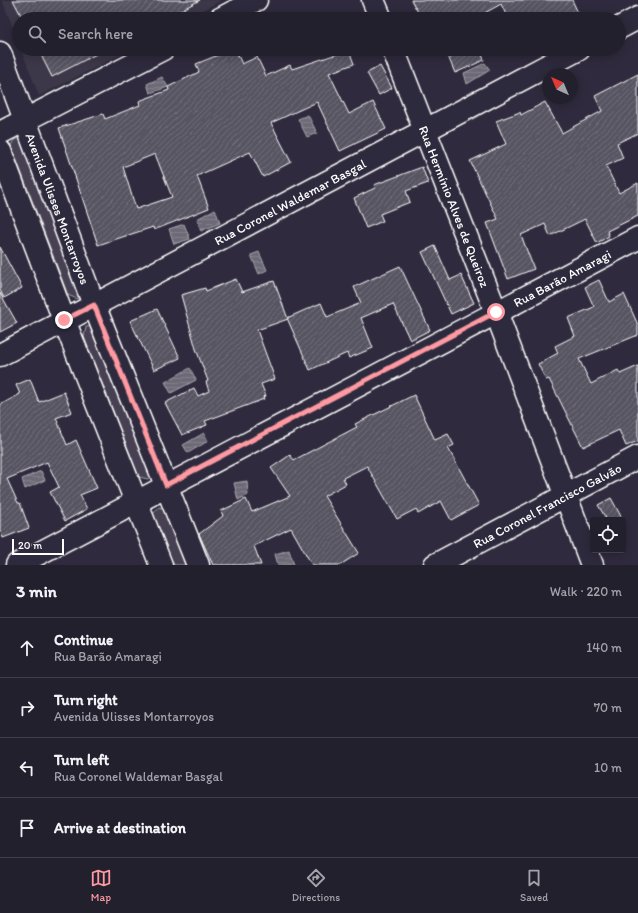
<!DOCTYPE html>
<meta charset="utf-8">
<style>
:root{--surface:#23202e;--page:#2f2d3a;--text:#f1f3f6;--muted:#a3a3aa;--line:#403e4a;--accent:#ff9aa2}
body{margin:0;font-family:Itim,sans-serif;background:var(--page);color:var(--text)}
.controls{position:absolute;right:12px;bottom:12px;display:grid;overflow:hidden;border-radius:4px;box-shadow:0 2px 10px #0003}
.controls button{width:36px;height:36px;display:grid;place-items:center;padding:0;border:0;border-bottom:1px solid var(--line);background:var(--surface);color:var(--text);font:20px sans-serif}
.compass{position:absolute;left:542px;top:68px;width:36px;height:36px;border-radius:50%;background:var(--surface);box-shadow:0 2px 10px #0003;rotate:316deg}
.scale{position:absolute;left:12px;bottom:10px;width:52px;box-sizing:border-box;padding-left:4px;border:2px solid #fff;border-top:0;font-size:11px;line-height:14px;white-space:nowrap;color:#fff;-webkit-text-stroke:3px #2f2a3d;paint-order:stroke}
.stop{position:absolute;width:12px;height:12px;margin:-9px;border:3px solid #ff9aa2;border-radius:50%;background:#fff}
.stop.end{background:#ff9aa2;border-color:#fff;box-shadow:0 1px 4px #0008}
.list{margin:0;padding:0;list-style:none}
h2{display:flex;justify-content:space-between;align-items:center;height:52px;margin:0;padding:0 16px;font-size:17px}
h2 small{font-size:13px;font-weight:400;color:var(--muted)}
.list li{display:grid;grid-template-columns:26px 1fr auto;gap:12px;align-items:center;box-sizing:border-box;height:60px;padding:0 16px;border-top:1px solid var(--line)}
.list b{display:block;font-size:15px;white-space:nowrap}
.list p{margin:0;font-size:13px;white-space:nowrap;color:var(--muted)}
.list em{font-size:13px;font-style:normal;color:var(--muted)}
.icon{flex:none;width:22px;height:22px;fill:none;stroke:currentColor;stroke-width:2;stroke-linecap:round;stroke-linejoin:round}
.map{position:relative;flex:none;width:638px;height:565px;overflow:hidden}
.search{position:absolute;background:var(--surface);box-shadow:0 2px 10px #0003;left:12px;right:12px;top:12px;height:44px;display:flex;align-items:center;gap:10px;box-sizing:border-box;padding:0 14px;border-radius:22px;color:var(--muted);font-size:15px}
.sheet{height:292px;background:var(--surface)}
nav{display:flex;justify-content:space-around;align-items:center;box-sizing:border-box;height:56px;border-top:1px solid var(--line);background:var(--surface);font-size:11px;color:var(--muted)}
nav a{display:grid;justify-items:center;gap:2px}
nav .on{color:var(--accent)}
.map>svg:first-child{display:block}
</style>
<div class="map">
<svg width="638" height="565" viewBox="0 0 638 565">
<defs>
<pattern id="water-rules" width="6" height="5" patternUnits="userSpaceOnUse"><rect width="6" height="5" fill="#6d6a77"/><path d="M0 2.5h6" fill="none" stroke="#83808b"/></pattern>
<pattern id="building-hatch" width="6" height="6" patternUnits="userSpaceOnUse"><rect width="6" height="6" fill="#595564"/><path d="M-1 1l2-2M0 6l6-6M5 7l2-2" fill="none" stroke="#726e7b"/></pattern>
</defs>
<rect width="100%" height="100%" fill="#2f2a3d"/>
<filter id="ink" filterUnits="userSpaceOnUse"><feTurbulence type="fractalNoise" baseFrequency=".025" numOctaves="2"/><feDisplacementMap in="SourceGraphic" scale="8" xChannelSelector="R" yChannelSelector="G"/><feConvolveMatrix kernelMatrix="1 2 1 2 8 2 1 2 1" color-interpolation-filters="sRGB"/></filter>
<g filter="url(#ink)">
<g fill="#3c3749">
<path d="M2 0H222L187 19H19V43Z"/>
<path d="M21 49H132L39 96Z"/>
</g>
<g fill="#464152" stroke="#a2a0a8">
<path d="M22 137 83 291 77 299 68 295 11 145 14 140Z"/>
<path d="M93 326 153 474 148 479 139 477 84 337 86 327Z"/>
<path d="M159 507 166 510 186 565H173L153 514Z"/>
</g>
<g fill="url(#water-rules)" stroke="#a7a6ad">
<path d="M485 63 490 70 467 84 464 73Z"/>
<path d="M162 77 168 87 150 93 147 84Z"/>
<path d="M308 115 317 133 307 137 298 119Z"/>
<path d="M215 209 220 223 201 231 197 219Z"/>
<path d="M184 224 190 239 174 244 169 229Z"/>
<path d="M259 252 267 270 259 274 251 255Z"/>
<path d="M190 368 196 380 171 393 165 382Z"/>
<path d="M204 433 208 441 188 453 183 445Z"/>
<path d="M41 471 45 480 25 489 22 479Z"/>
<path d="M247 481 248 495 238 500 234 483Z"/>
<path d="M289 550 294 565H278L275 554Z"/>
</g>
<g fill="url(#building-hatch)" stroke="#fff" fill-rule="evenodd">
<path d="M13 0H200L164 19H23Z"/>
<path d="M411 0H572L581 19H508L501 4 474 19H422Z"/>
<path d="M38 49H106L52 77Z"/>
<path d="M233 49H235L242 64 257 57 266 76 290 65 292 69 349 50 354 64 329 73 349 114 373 102 386 129 340 151 317 102 271 123 291 162 263 177 250 152 197 176 209 208 154 230 153 227 98 245 59 128 103 114 105 119 140 105 139 101 169 90 168 87 199 72 196 64ZM155 154 172 197 136 209 123 167Z"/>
<path d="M445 49H480L484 60 455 73Z"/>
<path d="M380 66 392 88 379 95 367 73Z"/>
<path d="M638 74V133L617 143 623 158 606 166 619 193 638 183V216L607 231 609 236 597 243 585 219 550 236 545 224 521 235 534 269 508 279 487 223 498 219 470 161 506 144 496 121 520 112 521 115 545 102 562 133 602 111 595 96Z"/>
<path d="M422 167 428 183 406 191 410 202 380 214 383 221 366 228 354 198 375 188 374 185Z"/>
<path d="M435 246 450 280 461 275 474 303 451 314 422 252Z"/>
<path d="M0 247 22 288 4 298 0 290Z"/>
<path d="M400 266 430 330 410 340 393 304 361 318 373 348 349 358 347 353 310 370 287 318 321 303 327 317 361 303 354 287Z"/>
<path d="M236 279 242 292 274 281 288 319 257 330 275 379 261 384 266 396 263 397 264 399 205 421 207 425 182 435 165 403 194 388 198 396 209 391 206 382 208 381 196 349 181 295 205 288 206 291Z"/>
<path d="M599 280 609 302 624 294 638 325V335L579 359 591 384 618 370 620 374 638 366V441L626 446 619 430 583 447 549 379 546 380 538 364 558 353 555 346 575 336 568 318 594 307 585 287Z"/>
<path d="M0 293 17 323 0 332Z"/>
<path d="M157 309 180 358 154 370 130 321Z"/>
<path d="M30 379 39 402 64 392 72 412 56 418 67 445 76 440 97 488 80 495 87 509 65 521 50 492 59 487 47 462 7 479 18 503H20L29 528 3 538 0 530V405L20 394 16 385Z"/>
<path d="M414 395 435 440 448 434 454 445 448 448 479 505 451 520 441 501 418 514 416 509 397 519 367 466 343 478 346 484 324 496 359 553 340 565H312L291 528 254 546 261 565H213L199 534 223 516 221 511 246 499 252 512 290 496 271 468 290 455 294 460 357 427 355 424Z"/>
<path d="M611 498 623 520H607L598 505Z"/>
</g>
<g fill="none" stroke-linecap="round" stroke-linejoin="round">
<g stroke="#fff" stroke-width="25">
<g id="minor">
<path d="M373 0 381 19"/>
<path d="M220 19 256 0"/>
<path d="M619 28 638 18"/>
<path id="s1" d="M393 49 496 312 592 565"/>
<path d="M0 133 163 49"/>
<path id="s2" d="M0 355 579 49"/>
<path id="s3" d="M17 565 638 238"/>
</g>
</g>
<g stroke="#fff" stroke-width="25">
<g id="major">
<path id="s4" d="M0 53 94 305 198 565"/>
<path d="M0 151 64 320 161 565"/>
<path id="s5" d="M435 565 638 457"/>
</g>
</g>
<use href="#minor" stroke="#2f2a3d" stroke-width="22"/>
<use href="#major" stroke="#2f2a3d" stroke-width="22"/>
</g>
</g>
<g fill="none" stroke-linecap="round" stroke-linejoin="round" filter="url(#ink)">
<path stroke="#ff9aa2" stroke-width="5" d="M64 320 94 305 166 485 496 312"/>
</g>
<g text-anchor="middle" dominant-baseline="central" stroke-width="3" stroke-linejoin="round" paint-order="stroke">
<g font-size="13" fill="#fff" stroke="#2f2a3d">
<text stroke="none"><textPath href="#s2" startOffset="328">Rua Coronel Waldemar Basgal</textPath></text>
<text stroke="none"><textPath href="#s1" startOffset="169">Rua Hermínio Alves de Queiroz</textPath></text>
<text stroke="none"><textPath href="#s4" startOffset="166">Avenida Ulisses Montarroyos</textPath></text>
<text stroke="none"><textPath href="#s3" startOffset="616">Rua Barão Amaragi</textPath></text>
<text stroke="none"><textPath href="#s5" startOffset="127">Rua Coronel Francisco Galvão</textPath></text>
</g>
</g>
</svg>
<div class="controls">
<button><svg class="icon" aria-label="locate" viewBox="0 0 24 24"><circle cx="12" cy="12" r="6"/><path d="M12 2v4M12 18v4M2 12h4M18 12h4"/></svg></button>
</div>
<svg class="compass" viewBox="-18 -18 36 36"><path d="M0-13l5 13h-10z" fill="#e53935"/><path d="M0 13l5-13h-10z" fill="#a3a3aa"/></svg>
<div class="scale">20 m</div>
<div class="stop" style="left:496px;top:312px"></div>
<div class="stop end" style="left:64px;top:320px"></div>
<div class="search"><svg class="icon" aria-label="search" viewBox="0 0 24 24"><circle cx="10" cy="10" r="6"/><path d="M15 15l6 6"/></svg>Search here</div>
</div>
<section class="sheet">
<h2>3 min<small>Walk · 220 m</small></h2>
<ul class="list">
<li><svg class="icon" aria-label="ahead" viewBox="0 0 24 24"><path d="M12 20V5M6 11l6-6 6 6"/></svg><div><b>Continue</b><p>Rua Barão Amaragi</p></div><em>140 m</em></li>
<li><svg class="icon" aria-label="right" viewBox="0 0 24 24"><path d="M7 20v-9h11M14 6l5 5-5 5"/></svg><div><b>Turn right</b><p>Avenida Ulisses Montarroyos</p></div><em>70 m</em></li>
<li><svg class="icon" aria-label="left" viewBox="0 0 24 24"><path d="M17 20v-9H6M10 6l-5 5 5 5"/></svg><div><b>Turn left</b><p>Rua Coronel Waldemar Basgal</p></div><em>10 m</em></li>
<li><svg class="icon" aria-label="arrive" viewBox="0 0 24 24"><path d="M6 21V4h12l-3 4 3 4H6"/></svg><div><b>Arrive at destination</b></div></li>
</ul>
</section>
<nav>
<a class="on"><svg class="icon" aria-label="map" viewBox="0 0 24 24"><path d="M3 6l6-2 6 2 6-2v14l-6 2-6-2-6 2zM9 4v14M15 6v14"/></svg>Map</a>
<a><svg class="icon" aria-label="directions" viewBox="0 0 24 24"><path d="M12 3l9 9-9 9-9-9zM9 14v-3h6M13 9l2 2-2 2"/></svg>Directions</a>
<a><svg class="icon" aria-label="saved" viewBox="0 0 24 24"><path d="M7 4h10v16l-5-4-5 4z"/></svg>Saved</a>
</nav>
